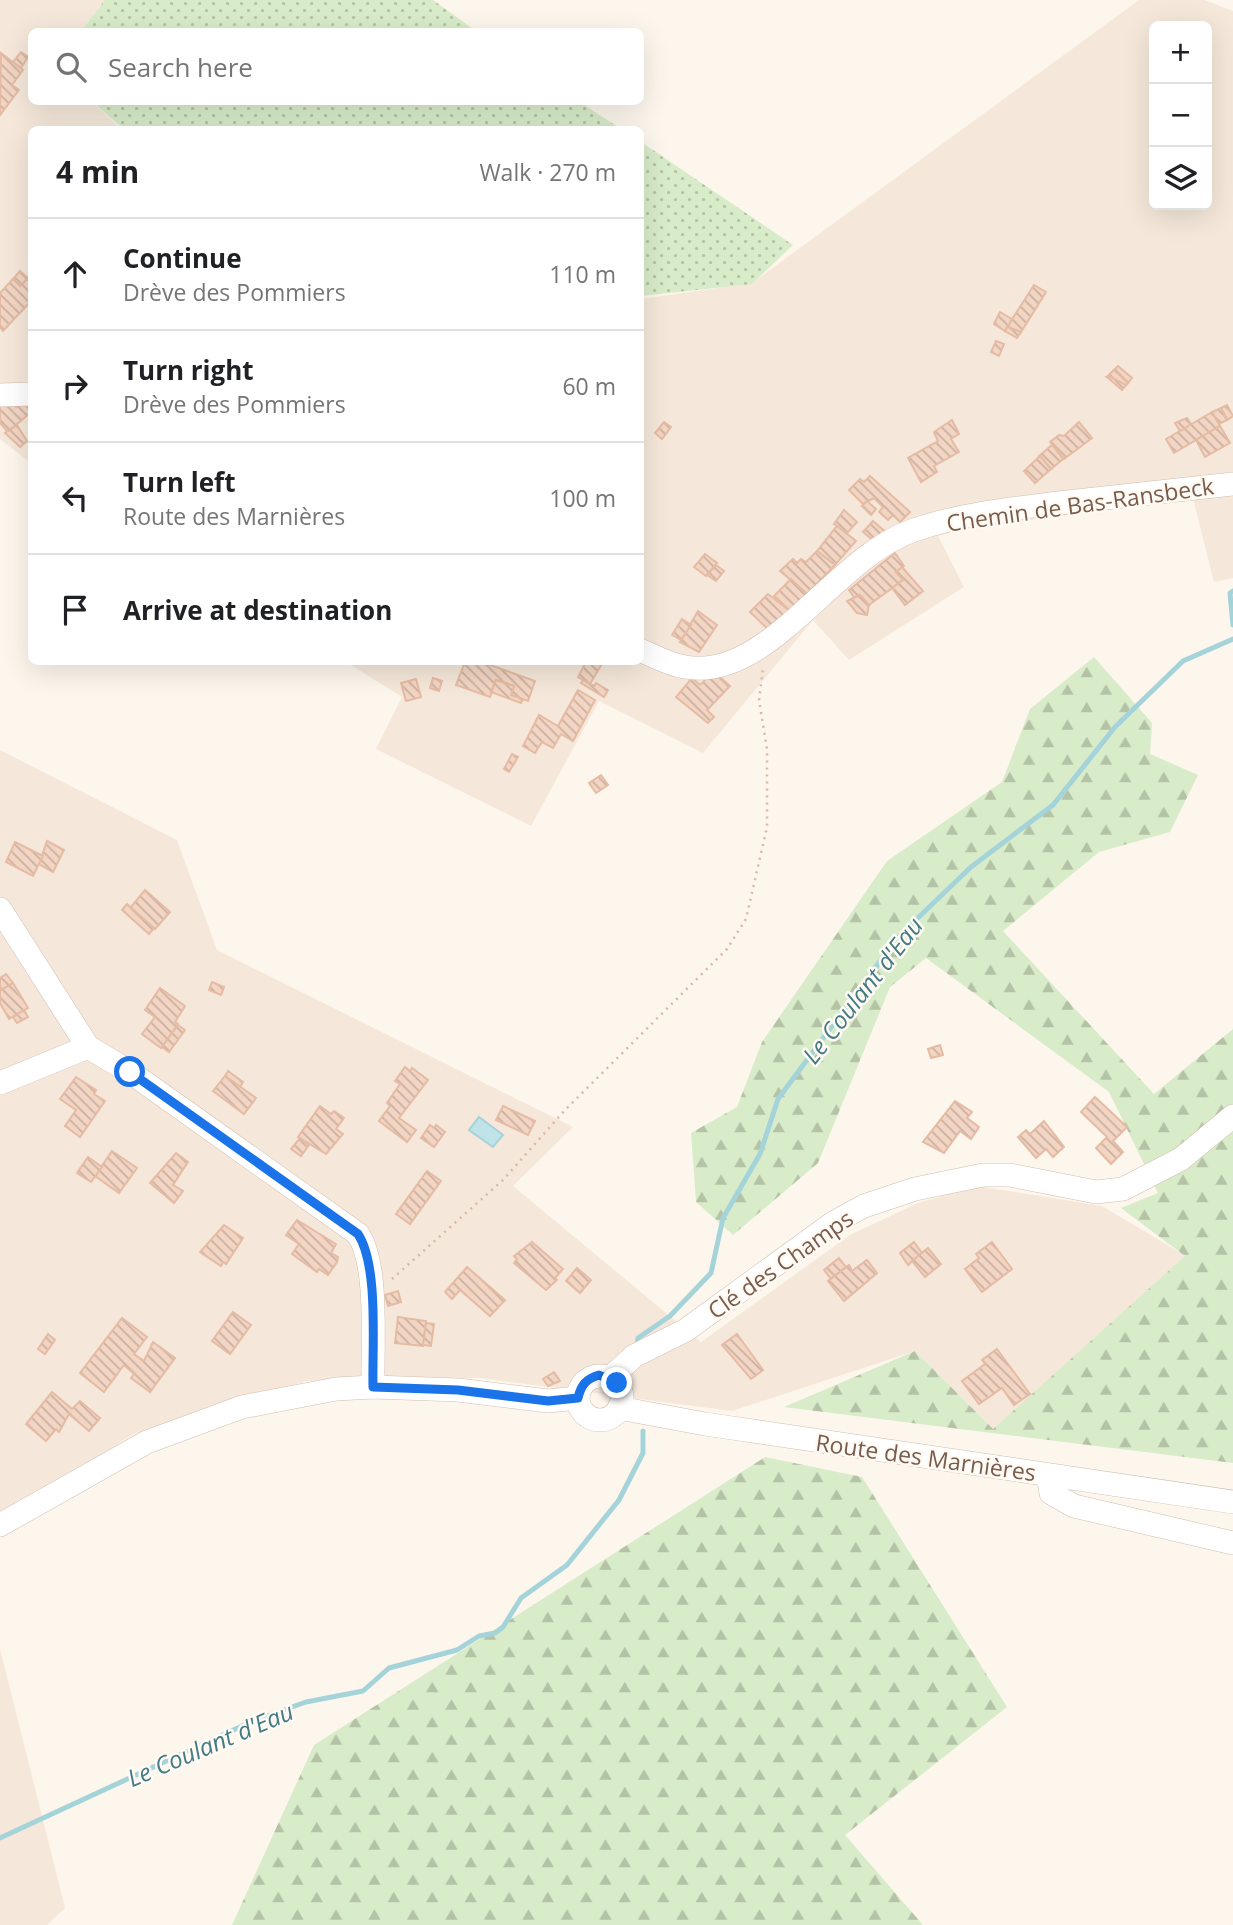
<!DOCTYPE html>
<meta charset="utf-8">
<style>
:root{--surface:#fff;--page:#f6f6f6;--text:#202124;--muted:#757577;--line:#e0e0e0}
body{margin:0;font-family:"Open Sans",sans-serif;background:var(--page);color:var(--text)}
.controls{position:absolute;right:21px;top:21px;display:grid;overflow:hidden;border-radius:10px;box-shadow:0 7px 28px #0002}
.controls button{width:63px;height:63px;display:grid;place-items:center;padding:0;border:0;border-bottom:2px solid var(--line);background:var(--surface);color:var(--text);font:35px sans-serif}
.stop{position:absolute;width:21px;height:21px;margin:-16px;border:5px solid #1a73e8;border-radius:50%;background:#fff}
.stop.end{background:#1a73e8;border-color:#fff;box-shadow:0 2px 7px #0008}
.list{margin:0;padding:0;list-style:none}
h2{display:flex;justify-content:space-between;align-items:center;height:91px;margin:0;padding:0 28px;font-size:30px}
h2 small{font-size:23px;font-weight:400;color:var(--muted)}
.list li{display:grid;grid-template-columns:46px 1fr auto;gap:21px;align-items:center;box-sizing:border-box;height:112px;padding:0 28px;border-top:2px solid var(--line)}
.list b{display:block;font-size:26px;white-space:nowrap}
.list p{margin:0;font-size:23px;white-space:nowrap;color:var(--muted)}
.list em{font-size:23px;font-style:normal;color:var(--muted)}
.icon{flex:none;width:38px;height:38px;fill:none;stroke:currentColor;stroke-width:2;stroke-linecap:round;stroke-linejoin:round}
.map{position:relative;flex:none;width:1233px;height:1925px;overflow:hidden}
.search{position:absolute;background:var(--surface);box-shadow:0 7px 28px #0002;left:28px;top:28px;width:616px;height:77px;display:flex;align-items:center;gap:18px;box-sizing:border-box;padding:0 24px;border-radius:10px;color:var(--muted);font-size:26px}
.panel{position:absolute;background:var(--surface);box-shadow:0 7px 28px #0002;left:28px;top:126px;width:616px;height:539px;border-radius:10px}
.map>svg:first-child{display:block}
</style>
<div class="map">
<svg width="1233" height="1925" viewBox="0 0 1233 1925">
<defs>
<pattern id="green-dots" width="8" height="8" patternUnits="userSpaceOnUse" patternTransform="scale(1.75)"><rect width="8" height="8" fill="#d8ecc9"/><path d="M2 2h.1M6 6h.1" fill="none" stroke="#b4c2a5" stroke-width="1.8" stroke-linecap="round"/></pattern>
<pattern id="forest-firs" width="22" height="20" patternUnits="userSpaceOnUse" patternTransform="scale(1.75)"><rect width="22" height="20" fill="#d8ecc9"/><path d="M5 1l3.5 6h-7zM16 11l3.5 6h-7z" fill="#b4c2a5"/></pattern>
<pattern id="building-back-hatch" width="6" height="6" patternUnits="userSpaceOnUse" patternTransform="scale(1.75)"><rect width="6" height="6" fill="#f3d5c3"/><path d="M-1 5l2 2M0 0l6 6M5-1l2 2" fill="none" stroke="#cab0a1"/></pattern>
</defs>
<rect width="100%" height="100%" fill="#fdf6ec"/>
<g fill="#f5e8da" fill-rule="evenodd">
<path d="M0 0H105L81 31 32 32V102H92L121 129 32 130 31 463 0 439Z"/>
<path d="M1139 0H1205L1233 11V578L1214 582 1193 498 970 528 938 536 964 587 849 660 813 620 703 753 599 701 531 826 376 749 402 697 346 662H640L641 299 752 283ZM1154 26H1207V205H1154Z"/>
<path d="M0 750 177 840 217 950 573 1127 513 1186 701 1342 850 1235 918 1203 977 1186 1102 1206 1186 1256 993 1429 915 1351 732 1411 480 1378 306 1381 134 1434 0 1518Z"/>
<path d="M0 1649 65 1908 47 1925H0Z"/>
</g>
<g fill="url(#green-dots)">
<path d="M105 0H433L476 31H81Z"/>
<path d="M93 102H580L621 129H123Z"/>
<path d="M641 142 793 245 752 284 641 296Z"/>
</g>
<g fill="url(#forest-firs)">
<path d="M1094 657 1152 723 1150 754 1198 775 1170 832 1099 852 1003 931 1154 1094 1233 1029V1463L784 1407 915 1351 993 1429 1185 1256 1121 1208 1158 1193 1109 1092 926 958 890 987 818 1163 733 1235 696 1202 691 1133 737 1107 762 1042 887 861 1002 782 1030 709Z"/>
<path d="M765 1457 862 1477 1007 1707 845 1835 923 1925H232L314 1745Z"/>
</g>
<path fill="#bfe3e8" stroke="#a5d3da" stroke-width="2" d="M479 1117 503 1135 493 1147 469 1130Z"/>
<g fill="none" stroke-linecap="round" stroke-linejoin="round">
<g stroke="#a5d3da" stroke-width="5">
<path d="M1233 591 1230 593 1233 625"/>
<path d="M637 1347 638 1338 670 1316 711 1273 723 1218 760 1154 778 1099 898 937 971 867 1053 805 1115 727 1183 661 1233 639"/>
<path d="M0 1838 255 1720 306 1702 363 1691 389 1668 457 1650 479 1636 495 1633 503 1627 521 1598 567 1565 619 1500 643 1453V1431"/>
</g>
</g>
<g fill="url(#building-back-hatch)" stroke="#e6bba3" stroke-width="2">
<path d="M21 52 28 57 21 68 13 62Z"/>
<path d="M1 53 23 70 12 85 19 90 0 115Z"/>
<path d="M20 271 28 278 20 286 13 279Z"/>
<path d="M32 274V300L3 331 0 327V293L13 279 20 286Z"/>
<path d="M1034 285 1046 292 1021 332 1007 327Z"/>
<path d="M1000 312 1012 319 1005 331 994 324Z"/>
<path d="M1007 327 1021 332 1017 338 1005 331Z"/>
<path d="M996 341 1004 344 999 356 991 352Z"/>
<path d="M1118 366 1132 378 1128 383 1114 370Z"/>
<path d="M1114 370 1128 383 1126 385 1107 377Z"/>
<path d="M1107 377H1111L1126 385 1122 390Z"/>
<path d="M22 401 31 412 8 432 0 423V406L3 403 7 406 12 402 16 407Z"/>
<path d="M1227 405 1233 416 1227 420 1221 408Z"/>
<path d="M1221 408 1227 420 1219 424 1212 412Z"/>
<path d="M1212 412 1220 426 1174 453 1166 439Z"/>
<path d="M1187 418 1191 424 1180 431 1175 423Z"/>
<path d="M952 420 959 434 951 439 959 452 934 466 937 472 921 482 908 458 938 441 934 432Z"/>
<path d="M664 422 671 427 662 439 655 433Z"/>
<path d="M1079 422 1092 438 1064 459 1050 442 1059 435 1064 436Z"/>
<path d="M17 425 27 441 20 447 5 433Z"/>
<path d="M1220 426 1230 443 1205 457 1196 440Z"/>
<path d="M1052 445 1063 459 1051 469 1039 456Z"/>
<path d="M1040 456 1051 469 1035 483 1024 471Z"/>
<path d="M870 476 910 512 900 522 893 515 888 520 879 512 883 507 874 498 863 504 849 490 860 479 864 482Z"/>
<path d="M867 501 876 509 871 515 862 506Z"/>
<path d="M844 510 857 522 847 533 834 524Z"/>
<path d="M873 521 888 534 876 543 863 532Z"/>
<path d="M837 526 856 541 835 565 817 551Z"/>
<path d="M817 551 835 565 807 594 780 571 793 559 797 563 801 559 806 562Z"/>
<path d="M895 553 904 566 896 572 903 580 869 605 860 595 855 599 849 590Z"/>
<path d="M705 554 717 563 706 576 694 567Z"/>
<path d="M716 565 724 571 716 581 707 575Z"/>
<path d="M902 567 923 591 905 605 892 588 903 580 896 572Z"/>
<path d="M791 579 807 594 790 611 774 596Z"/>
<path d="M768 594 790 611 770 631 750 612Z"/>
<path d="M860 595 869 605 867 615 857 613 847 601Z"/>
<path d="M698 611 717 625 699 652 680 642Z"/>
<path d="M682 619 691 625 681 640 672 635Z"/>
<path d="M465 662H482L535 681 528 701 511 695 514 686 496 680 490 697 456 685Z"/>
<path d="M586 662H603L590 684 578 677Z"/>
<path d="M720 677 730 686 707 710 714 717 708 723 676 697 692 678 700 685 706 679Z"/>
<path d="M433 678 442 681 439 691 430 688Z"/>
<path d="M416 679 421 697 406 701 401 683Z"/>
<path d="M496 680 514 686 511 695 523 699 521 703 491 692Z"/>
<path d="M583 680 594 686 596 683 608 690 604 697 581 683Z"/>
<path d="M578 690 595 700 573 741 561 734 553 748 542 742 535 753 523 746 539 715 558 726Z"/>
<path d="M512 754 518 757 509 772 504 769Z"/>
<path d="M601 775 608 785 596 793 589 783Z"/>
<path d="M47 841 64 850 53 872 39 864Z"/>
<path d="M15 842 43 856 33 876 6 862Z"/>
<path d="M145 890 170 912 155 929 130 908Z"/>
<path d="M127 904 154 928 149 934 122 910Z"/>
<path d="M6 974 13 983 0 991V978Z"/>
<path d="M212 982 224 987 221 995 209 990Z"/>
<path d="M13 983 28 1008 9 1019 0 1003V991Z"/>
<path d="M160 988 185 1006 175 1022 178 1024 161 1048 142 1034 155 1017 145 1010Z"/>
<path d="M24 1010 28 1017 17 1023 13 1017Z"/>
<path d="M178 1025 185 1030 169 1052 162 1047Z"/>
<path d="M940 1045 943 1055 931 1058 928 1049Z"/>
<path d="M405 1067 410 1071 412 1068 428 1080 399 1118 416 1130 407 1142 379 1121 390 1106 387 1103 400 1084 395 1081Z"/>
<path d="M228 1071 243 1082 240 1087 225 1076Z"/>
<path d="M225 1076 256 1098 244 1114 213 1091Z"/>
<path d="M76 1077 96 1090 94 1094 105 1101 80 1137 65 1126 76 1110 60 1099Z"/>
<path d="M1095 1097 1127 1127 1113 1141 1123 1152 1111 1164 1096 1148 1107 1137 1081 1112Z"/>
<path d="M955 1101 972 1112 967 1118 979 1127 971 1139 960 1131 944 1153 923 1142Z"/>
<path d="M320 1106 331 1114 334 1111 344 1118 336 1129 343 1134 326 1154 298 1137Z"/>
<path d="M503 1106 535 1121 528 1135 496 1120Z"/>
<path d="M1044 1121 1064 1147 1053 1157 1046 1149 1036 1158 1018 1137 1026 1130 1030 1134Z"/>
<path d="M430 1125 434 1128 436 1125 445 1132 434 1147 421 1138Z"/>
<path d="M300 1138 309 1145 301 1156 291 1149Z"/>
<path d="M112 1151 137 1168 119 1193 95 1176Z"/>
<path d="M176 1153 188 1162 173 1185 183 1191 174 1203 150 1183Z"/>
<path d="M88 1157 102 1167 91 1182 77 1173Z"/>
<path d="M427 1171 441 1181 410 1224 396 1214Z"/>
<path d="M297 1220 336 1244 331 1253 338 1257 337 1262 328 1275 319 1269 317 1272 292 1254 299 1244 286 1235Z"/>
<path d="M224 1225 243 1238 226 1264 223 1262 221 1266 200 1252Z"/>
<path d="M532 1242 563 1269 555 1278 557 1280 546 1290 514 1263 517 1259 514 1256Z"/>
<path d="M914 1242 922 1253 908 1265 900 1253Z"/>
<path d="M992 1242 1012 1269 982 1292 965 1269 979 1258 976 1254Z"/>
<path d="M928 1248 941 1264 925 1277 912 1261Z"/>
<path d="M839 1258 846 1267 831 1279 824 1270Z"/>
<path d="M867 1260 877 1273 844 1301 828 1281 849 1265 852 1271Z"/>
<path d="M467 1267 505 1300 490 1316 460 1290 452 1299 445 1292Z"/>
<path d="M577 1268 591 1280 580 1293 566 1281Z"/>
<path d="M398 1291 401 1302 388 1306 385 1295Z"/>
<path d="M233 1312 251 1325 230 1354 212 1341Z"/>
<path d="M398 1317 426 1321 423 1346 395 1343Z"/>
<path d="M122 1318 147 1337 134 1354 144 1361 153 1342 175 1358 150 1392 131 1378 134 1374 124 1365 104 1392 80 1373Z"/>
<path d="M426 1323 434 1324 431 1346 423 1345Z"/>
<path d="M48 1334 55 1340 45 1354 38 1349Z"/>
<path d="M737 1334 763 1370 751 1379 722 1345Z"/>
<path d="M997 1349 1030 1394 1014 1405 1002 1388 979 1404 962 1381 985 1364 982 1360Z"/>
<path d="M554 1372 560 1381 548 1386 543 1379Z"/>
<path d="M52 1392 72 1409 80 1401 100 1418 89 1431 69 1414 59 1432 56 1429 46 1441 26 1424Z"/>
</g>
<g fill="none" stroke-linecap="round" stroke-linejoin="round">
<g stroke="#d1beb0" stroke-width="24">
<g id="minor">
<path d="M0 395 32 394"/>
<path d="M640 650C654 656 669 665 685 667 769 682 834 557 914 530 961 514 1010 509 1059 503 1117 497 1175 490 1233 484"/>
<path d="M0 909 88 1047 130 1072 358 1234C379 1265 372 1348 373 1387"/>
<path d="M0 1083 88 1047"/>
<circle cx="600" cy="1398" r="22"/>
<path d="M610 1378 634 1356 686 1330 833 1223 864 1206 915 1189 983 1175H1010L1096 1192 1123 1189 1181 1159 1233 1116"/>
<path d="M619 1408 705 1424 1233 1502"/>
<path d="M1048 1475 1051 1493 1074 1506 1233 1543"/>
<path d="M0 1525 147 1442 242 1407 336 1389 373 1387 458 1390 548 1401 578 1398"/>
</g>
</g>
<path stroke="#d9b8a5" stroke-width="2.5" stroke-dasharray="2 5" stroke-linecap="butt" d="M392 1279 503 1180 565 1110 727 949 746 919 767 827V749L759 700 763 669"/>
<use href="#minor" stroke="#fff" stroke-width="23"/>
</g>
<g fill="none" stroke-linecap="round" stroke-linejoin="round">
<path stroke="#1a73e8" stroke-width="9" d="M130 1072 358 1234C379 1266 372 1348 373 1387L458 1390 548 1401 578 1398C581 1385 586 1379 599 1375L617 1383"/>
</g>
<g text-anchor="middle" dominant-baseline="central" stroke-width="5" stroke-linejoin="round" paint-order="stroke">
<g font-size="23" fill="#7a5c4d" stroke="#fffaf3">
<text transform="translate(1080 504) rotate(-8)">Chemin de Bas-Ransbeck</text>
<text transform="translate(780 1264) rotate(-35)">Clé des Champs</text>
<text transform="translate(926 1457) rotate(8)">Route des Marnières</text>
</g>
<g font-size="24" font-style="italic" fill="#437c86" stroke="#fffaf3">
<text transform="translate(862 990) rotate(-52)">Le Coulant d'Eau</text>
<text transform="translate(210 1744) rotate(-23)">Le Coulant d'Eau</text>
</g>
</g>
</svg>
<div class="controls">
<button>+</button>
<button>−</button>
<button><svg class="icon" aria-label="layers" viewBox="0 0 24 24"><path d="M12 4l9 5-9 5-9-5zM3 14l9 5 9-5"/></svg></button>
</div>
<div class="stop" style="left:130px;top:1072px"></div>
<div class="stop end" style="left:617px;top:1383px"></div>
<div class="search"><svg class="icon" aria-label="search" viewBox="0 0 24 24"><circle cx="10" cy="10" r="6"/><path d="M15 15l6 6"/></svg>Search here</div>
<section class="panel">
<h2>4 min<small>Walk · 270 m</small></h2>
<ul class="list">
<li><svg class="icon" aria-label="ahead" viewBox="0 0 24 24"><path d="M12 20V5M6 11l6-6 6 6"/></svg><div><b>Continue</b><p>Drève des Pommiers</p></div><em>110 m</em></li>
<li><svg class="icon" aria-label="right" viewBox="0 0 24 24"><path d="M7 20v-9h11M14 6l5 5-5 5"/></svg><div><b>Turn right</b><p>Drève des Pommiers</p></div><em>60 m</em></li>
<li><svg class="icon" aria-label="left" viewBox="0 0 24 24"><path d="M17 20v-9H6M10 6l-5 5 5 5"/></svg><div><b>Turn left</b><p>Route des Marnières</p></div><em>100 m</em></li>
<li><svg class="icon" aria-label="arrive" viewBox="0 0 24 24"><path d="M6 21V4h12l-3 4 3 4H6"/></svg><div><b>Arrive at destination</b></div></li>
</ul>
</section>
</div>
